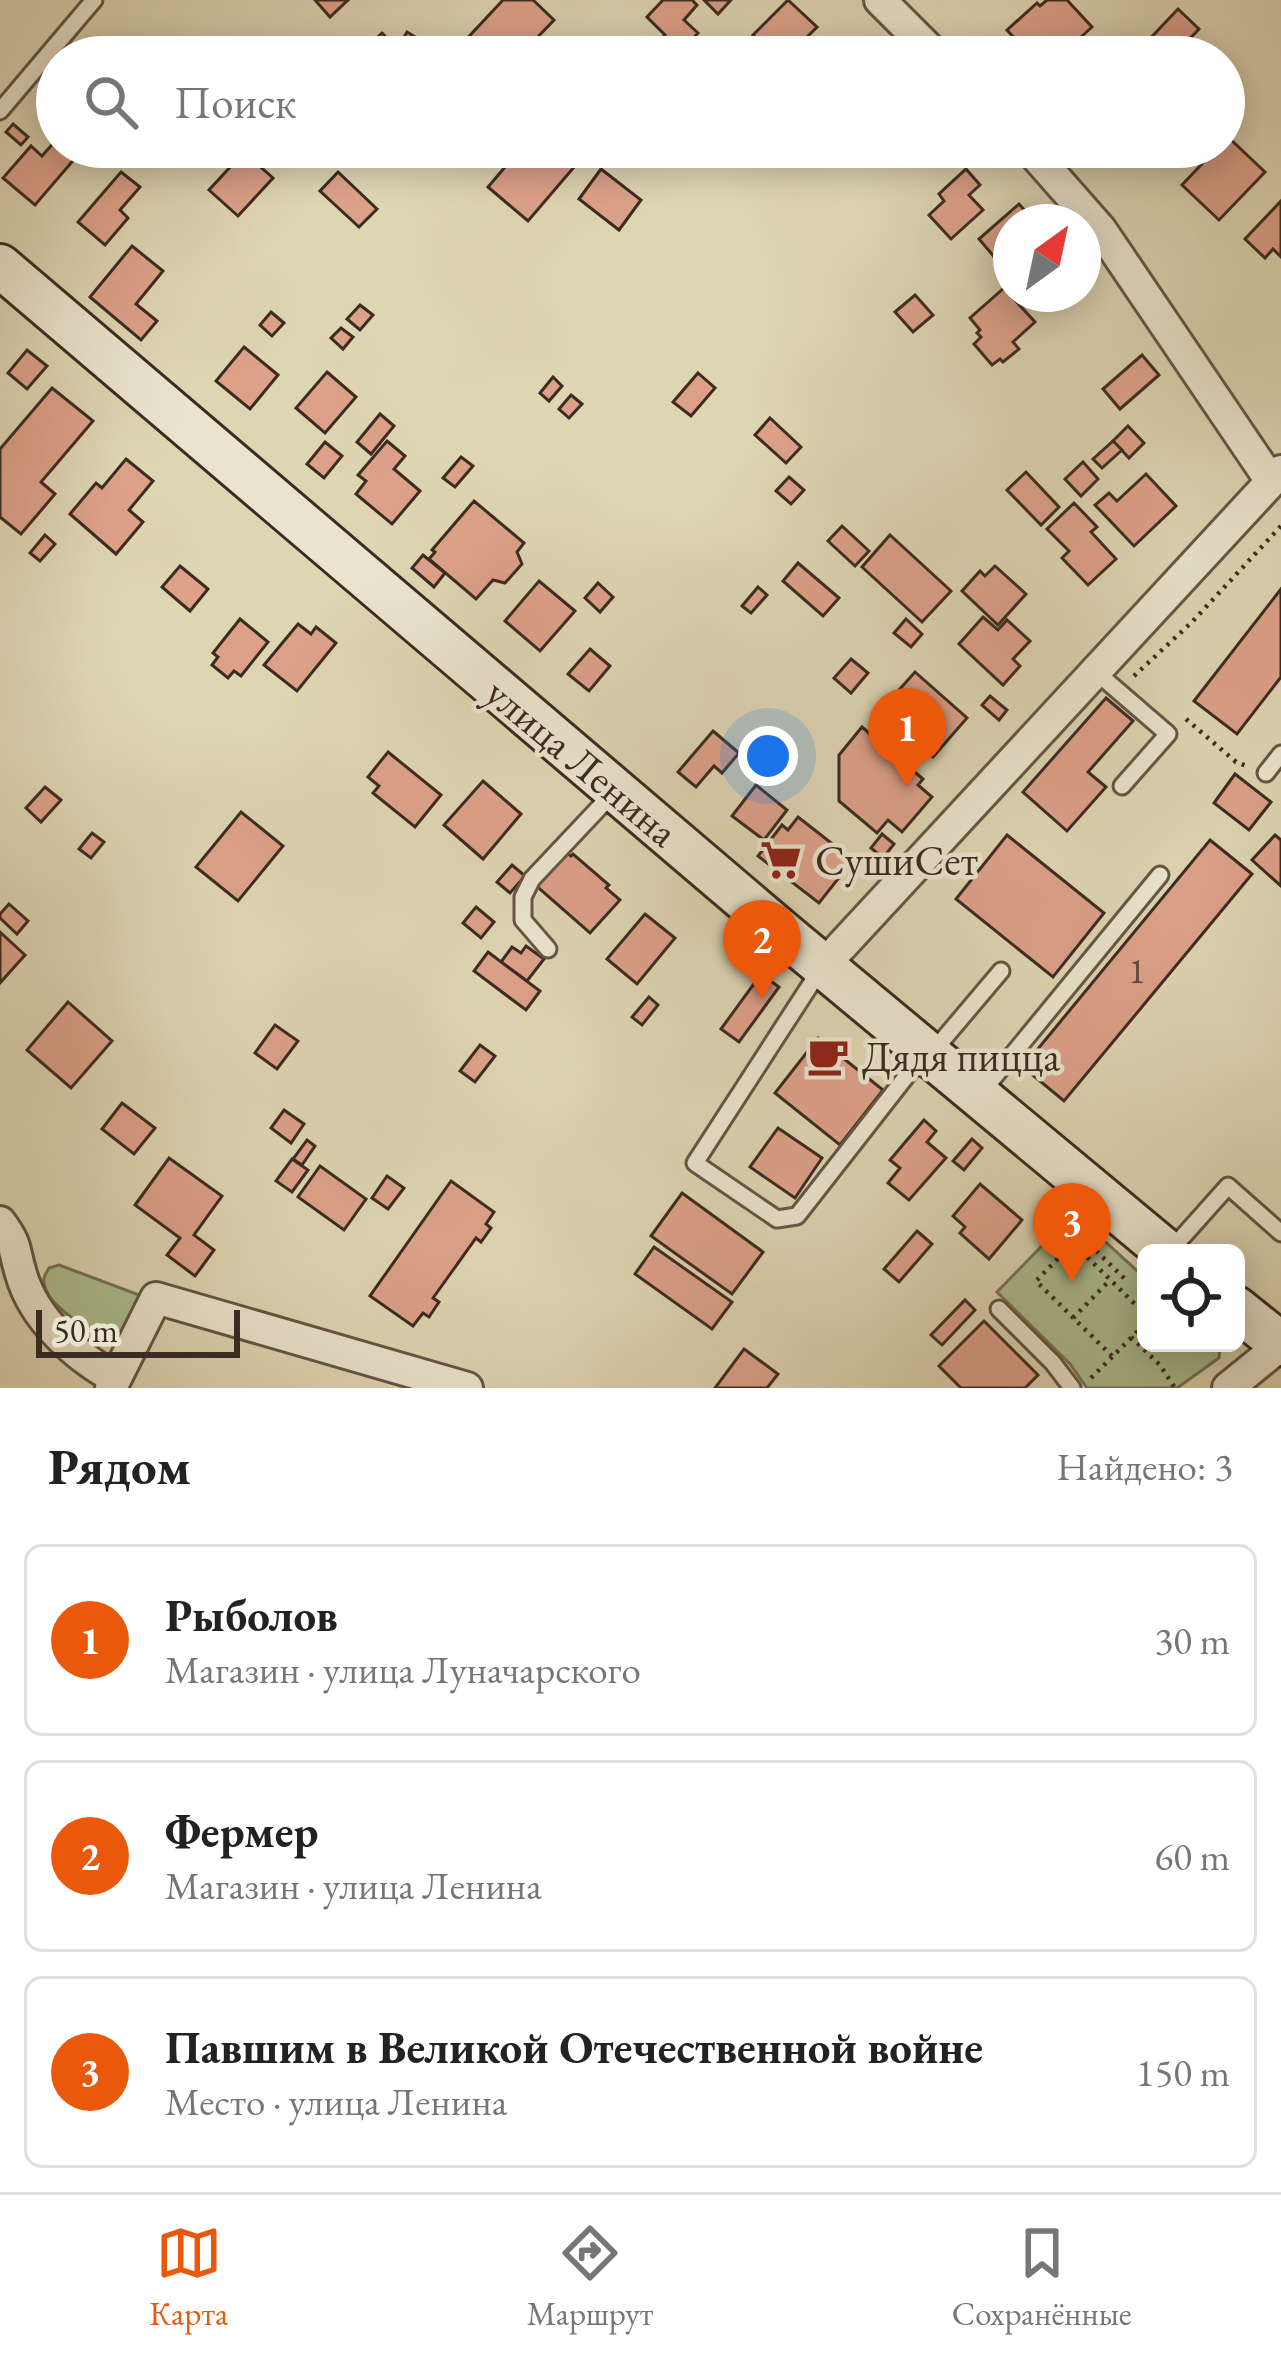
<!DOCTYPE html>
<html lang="ru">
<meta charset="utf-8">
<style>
:root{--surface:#fff;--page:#f2f2f2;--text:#222;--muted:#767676;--line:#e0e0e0;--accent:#ea580c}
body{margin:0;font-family:"EB Garamond",serif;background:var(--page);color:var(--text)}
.controls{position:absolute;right:36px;bottom:36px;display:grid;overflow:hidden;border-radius:18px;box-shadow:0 6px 30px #0003}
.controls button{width:108px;height:108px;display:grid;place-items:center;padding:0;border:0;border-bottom:3px solid var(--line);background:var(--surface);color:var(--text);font:60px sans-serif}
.compass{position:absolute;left:993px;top:204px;width:108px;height:108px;border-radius:50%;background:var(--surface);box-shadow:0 6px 30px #0003;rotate:33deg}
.scale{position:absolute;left:36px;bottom:30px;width:204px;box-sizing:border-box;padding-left:12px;border:6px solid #3c2b20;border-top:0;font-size:33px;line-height:42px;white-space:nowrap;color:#3c2b20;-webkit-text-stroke:9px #eae4ce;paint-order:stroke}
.you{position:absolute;left:768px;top:756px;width:42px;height:42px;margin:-30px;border:9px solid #fff;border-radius:50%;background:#1a73e8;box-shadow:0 0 0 18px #1a73e833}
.badge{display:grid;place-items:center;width:78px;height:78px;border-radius:50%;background:var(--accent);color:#fff;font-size:39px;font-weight:700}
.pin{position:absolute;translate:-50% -99px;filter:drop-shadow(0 3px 6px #0008)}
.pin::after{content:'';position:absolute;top:63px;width:42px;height:36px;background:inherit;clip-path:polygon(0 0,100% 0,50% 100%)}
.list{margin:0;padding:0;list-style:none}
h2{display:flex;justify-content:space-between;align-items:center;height:156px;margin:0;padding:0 48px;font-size:51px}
h2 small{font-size:39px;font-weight:400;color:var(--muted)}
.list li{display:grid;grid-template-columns:78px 1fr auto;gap:36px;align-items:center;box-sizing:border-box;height:192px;margin:0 24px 24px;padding:0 24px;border:3px solid var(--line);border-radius:18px}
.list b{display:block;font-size:45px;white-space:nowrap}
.list p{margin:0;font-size:39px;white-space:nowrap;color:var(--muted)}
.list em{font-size:39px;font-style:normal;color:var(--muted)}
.icon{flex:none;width:66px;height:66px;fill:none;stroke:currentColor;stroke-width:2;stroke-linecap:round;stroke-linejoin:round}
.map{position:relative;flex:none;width:1281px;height:1388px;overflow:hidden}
.search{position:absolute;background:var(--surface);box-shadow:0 6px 30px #0003;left:36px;right:36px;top:36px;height:132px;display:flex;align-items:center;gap:30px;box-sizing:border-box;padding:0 42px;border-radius:66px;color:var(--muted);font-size:45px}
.sheet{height:804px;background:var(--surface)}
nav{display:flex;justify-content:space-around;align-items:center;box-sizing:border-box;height:168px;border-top:3px solid var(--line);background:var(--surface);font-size:33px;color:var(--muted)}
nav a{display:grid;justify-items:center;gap:6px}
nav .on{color:var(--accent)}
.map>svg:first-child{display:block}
</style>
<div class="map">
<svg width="1281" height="1388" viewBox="0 0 1281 1388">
<rect width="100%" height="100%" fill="#ded5b3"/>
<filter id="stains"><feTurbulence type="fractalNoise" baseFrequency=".00167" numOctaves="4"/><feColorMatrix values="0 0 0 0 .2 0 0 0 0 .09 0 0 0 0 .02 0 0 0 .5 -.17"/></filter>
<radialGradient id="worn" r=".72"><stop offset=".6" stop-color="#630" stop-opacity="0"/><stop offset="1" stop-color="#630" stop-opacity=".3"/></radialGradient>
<g fill="#acbe90" stroke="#747458" stroke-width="3">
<path d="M1074 1213 1146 1279V1343H1217L1220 1345 1219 1358 1177 1388H1087L1070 1364 997 1292Z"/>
<path d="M59 1265 142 1296 123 1338C101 1342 50 1308 45 1287 42 1277 45 1276 49 1268Z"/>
</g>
<g fill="#dda18a" stroke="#3c2b20" stroke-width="3">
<path d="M315 0H348L330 17Z"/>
<path d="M503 0H533L554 20 534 41 551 57H474L461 45Z"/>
<path d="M663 0H692L697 5 684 20 698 33 676 57H661L652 48 665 35 647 17Z"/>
<path d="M704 0H731L718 14Z"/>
<path d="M788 0 817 27 787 57H774L753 35Z"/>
<path d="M1047 0H1067L1092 27 1059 57H1045L1034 45 1027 52 1007 30 1037 3 1040 6Z"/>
<path d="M1178 9 1199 29 1172 57H1155L1143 46Z"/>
<path d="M407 32 423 42 416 53 400 44Z"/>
<path d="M382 33 397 49 388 57H356Z"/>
<path d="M717 42 733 57H707L705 55Z"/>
<path d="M878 45 889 57H866Z"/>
<path d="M13 124 28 137 21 145 6 132Z"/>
<path d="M1228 137 1265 172 1219 220 1182 185 1218 147H1224V141Z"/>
<path d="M57 139V147H66L77 156 35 205 3 178 31 146 42 156Z"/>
<path d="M522 147H552L575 166 528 221 488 187Z"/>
<path d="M244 152 273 178 238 216 209 190Z"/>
<path d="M601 169 641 200 619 230 579 199Z"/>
<path d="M966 169 980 185 969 195 983 210 951 239 929 215 944 201 939 194Z"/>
<path d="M121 172 140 187 120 210 128 218 105 245 78 222Z"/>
<path d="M338 172 377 209 359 227 320 191Z"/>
<path d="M1281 201V257L1273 249 1265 258 1245 239Z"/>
<path d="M1019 204 1035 222H1011V246L996 259 979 239Z"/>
<path d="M132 246 163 271 136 304 157 321 141 340 90 297Z"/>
<path d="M1004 288 1035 322 1013 342 1019 349 1003 362 1000 359 992 365 974 344 981 337 977 333 980 330 970 318Z"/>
<path d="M915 295 933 315 913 332 895 312Z"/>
<path d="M360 305 373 315 360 330 347 319Z"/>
<path d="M271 312 284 323 272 336 260 325Z"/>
<path d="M341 328 353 337 343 349 331 338Z"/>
<path d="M244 347 278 375 250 409 216 381Z"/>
<path d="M27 350 47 366 27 389 8 373Z"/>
<path d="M1142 355 1159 375 1120 409 1103 389Z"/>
<path d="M327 372 356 397 325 433 296 408Z"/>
<path d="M698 373 715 388 691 416 673 402Z"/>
<path d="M553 377 562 386 549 401 540 393Z"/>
<path d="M52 388 93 421 41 482 55 494 21 534 0 517V449Z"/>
<path d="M571 395 582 404 569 418 559 409Z"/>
<path d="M380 414 394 426 371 454 357 442Z"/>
<path d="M770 418 801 447 786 463 755 435Z"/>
<path d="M1128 426 1144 443 1129 458 1113 441Z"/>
<path d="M387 441 405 456 394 469 420 491 392 524 356 494 366 481 358 475Z"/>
<path d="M1113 441 1122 450 1102 468 1093 459Z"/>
<path d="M325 442 342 456 324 478 307 464Z"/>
<path d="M461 457 473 466 455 487 443 478Z"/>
<path d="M126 459 153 481 129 510 143 522 116 554 70 514 96 483 102 488Z"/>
<path d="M1083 462 1098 479 1081 496 1065 479Z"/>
<path d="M1026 472 1059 507 1041 525 1007 490Z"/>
<path d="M1146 474 1176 506 1134 546 1095 505 1109 493 1117 501Z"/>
<path d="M789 477 804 490 791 504 776 491Z"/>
<path d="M474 501 524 543 517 552 522 564 505 583 493 580 476 599 429 559 435 552 432 550Z"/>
<path d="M1074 503 1097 527 1091 532 1116 559 1088 585 1062 558 1069 551 1047 529Z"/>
<path d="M842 526 869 551 855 566 828 541Z"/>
<path d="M45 535 55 544 40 561 30 553Z"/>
<path d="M890 535 951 591 922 622 862 567Z"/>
<path d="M423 555 445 573 434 587 412 568Z"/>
<path d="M798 563 839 598 823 616 783 581Z"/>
<path d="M180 566 208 589 190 611 162 587Z"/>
<path d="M995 566 1026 594 998 625 962 591 980 571 985 576Z"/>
<path d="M539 581 575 611 540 651 505 621Z"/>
<path d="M598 583 613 597 600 612 585 598Z"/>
<path d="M758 587 767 595 751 613 742 606Z"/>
<path d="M1281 589V677L1237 734 1194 701Z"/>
<path d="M983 617 998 630 1007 620 1030 641 1013 659 1020 666 1003 685 959 644Z"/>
<path d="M240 619 268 642 241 676 234 671 228 678 212 665 218 657 213 653Z"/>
<path d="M906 619 922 634 911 647 894 633Z"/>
<path d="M298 624 311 634 316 627 336 643 297 691 264 665Z"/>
<path d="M590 649 610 666 589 691 568 674Z"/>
<path d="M851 659 868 673 851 693 834 678Z"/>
<path d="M915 672 967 718 933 757 891 720 901 708 891 699Z"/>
<path d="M990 696 1007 710 999 720 982 705Z"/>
<path d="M1106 698 1133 721 1088 772 1106 787 1067 831 1023 792Z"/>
<path d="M862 727 923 779 918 785 932 797 902 832 888 820 877 833 839 801V755Z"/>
<path d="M713 731 739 753 722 773 714 766 696 787 678 772Z"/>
<path d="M388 752 441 795 415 827 373 793 379 786 368 777Z"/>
<path d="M1235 774 1271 802 1249 830 1214 803Z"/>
<path d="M483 781 521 814 483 859 444 825Z"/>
<path d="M756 785 787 810 764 840 732 816Z"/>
<path d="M45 787 61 800 41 822 26 808Z"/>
<path d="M241 812 283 846 238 901 196 867Z"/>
<path d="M798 817 853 860 819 903 758 856 782 825 788 830Z"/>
<path d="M92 833 104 842 91 858 79 849Z"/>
<path d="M882 834 894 844 883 858 871 848Z"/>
<path d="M1007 835 1104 913 1053 977 956 899Z"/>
<path d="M1275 835 1281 840V886L1252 860Z"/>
<path d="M1210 840 1252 874 1064 1101 1023 1067Z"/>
<path d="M564 851 571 856 573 854 609 885 606 888 620 900 590 933 534 884Z"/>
<path d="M512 865 525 876 510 893 497 882Z"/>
<path d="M9 904 28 921 17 934 0 918V914Z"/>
<path d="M476 907 494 922 481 938 463 923Z"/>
<path d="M645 914 675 938 637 984 607 959Z"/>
<path d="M0 932 25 955 0 983Z"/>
<path d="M526 946 544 959 527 981 501 962 512 947 521 953Z"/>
<path d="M488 952 540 991 526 1010 474 971Z"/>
<path d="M761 974 779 987 739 1042 721 1029Z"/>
<path d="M649 997 658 1005 642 1025 632 1017Z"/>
<path d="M68 1002 112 1041 71 1088 27 1050Z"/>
<path d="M275 1025 298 1041 277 1069 255 1053Z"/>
<path d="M818 1038 883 1090 840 1145 775 1093Z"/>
<path d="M480 1045 495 1056 475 1082 460 1071Z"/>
<path d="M122 1103 155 1128 134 1154 102 1129Z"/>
<path d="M284 1110 304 1124 291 1143 271 1128Z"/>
<path d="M924 1120 936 1131 927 1142 946 1158 909 1200 888 1183 900 1168 890 1160Z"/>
<path d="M778 1128 822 1158 795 1198 750 1167Z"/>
<path d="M972 1139 982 1148 964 1170 953 1161Z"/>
<path d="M307 1140 315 1146 302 1165 293 1159Z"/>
<path d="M169 1158 222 1196 194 1235 214 1250 195 1276 167 1255 180 1238 135 1205Z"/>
<path d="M292 1159 308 1170 292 1192 276 1181Z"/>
<path d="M320 1166 366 1199 344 1230 298 1197Z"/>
<path d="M387 1176 404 1188 388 1209 372 1198Z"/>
<path d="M451 1181 494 1212 486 1224 491 1228 481 1242 476 1238 433 1298 439 1302 429 1317 423 1313 413 1326 370 1296Z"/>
<path d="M980 1184 1022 1220 989 1259 960 1233 965 1227 953 1216Z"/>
<path d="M682 1193 763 1252 732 1294 651 1236Z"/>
<path d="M917 1231 932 1244 899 1282 884 1269Z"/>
<path d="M654 1247 732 1302 712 1329 635 1274Z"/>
<path d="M965 1300 975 1310 942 1345 931 1335Z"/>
<path d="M984 1321 1038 1375 1025 1388H961L939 1366Z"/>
<path d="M744 1349 778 1374 767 1388H715Z"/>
</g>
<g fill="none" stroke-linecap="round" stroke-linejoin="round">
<g stroke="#645645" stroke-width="21">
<g id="service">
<path d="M0 111 94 0"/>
<path d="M1095 671 1168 734 1122 786"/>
<path d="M1266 773 1281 754"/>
<path d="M548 949 523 920V897L532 879 614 792"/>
<path d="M820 970 695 1163 777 1219 797 1216 912 1069 930 1055 1001 971"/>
<path d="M981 1093 1160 875"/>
<path d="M1170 1251 1228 1186 1281 1233"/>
<path d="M999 1309 1053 1363 1072 1388"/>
</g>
</g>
<g stroke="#645645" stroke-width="36">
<g id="minor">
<path d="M880 0 937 57"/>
<path d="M1028 147 1101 230 1271 481"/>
<path d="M823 966 1281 471"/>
<path d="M0 1222C18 1246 13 1248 21 1274 34 1319 75 1356 115 1378"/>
<path d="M111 1388 156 1298 467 1388"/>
<path d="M1228 1388 1281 1345"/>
</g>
</g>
<g stroke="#3c2b20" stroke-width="48">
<g id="secondary">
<path d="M0 266 782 932 1168 1253"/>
<path d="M1236 1308 1281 1344"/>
</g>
</g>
<g stroke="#3c2b20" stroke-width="4.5" stroke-dasharray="3 6" stroke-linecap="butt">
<path d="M1134 676 1192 622 1281 526"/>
<path d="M1186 719 1236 762 1247 766"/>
<path d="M1077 1232 1128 1282"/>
<path d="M1073 1318 1110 1280"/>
<path d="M1131 1337 1160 1365 1175 1388"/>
<path d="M1112 1356 1036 1281 1073 1243 1146 1315"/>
<path d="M1091 1378 1146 1323"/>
</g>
<use href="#service" stroke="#eae4ce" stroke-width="15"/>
<use href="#minor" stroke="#eae4ce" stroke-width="30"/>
<use href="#secondary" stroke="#eae4ce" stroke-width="42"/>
</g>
<defs>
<g id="supermarket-bare" transform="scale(3.24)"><path d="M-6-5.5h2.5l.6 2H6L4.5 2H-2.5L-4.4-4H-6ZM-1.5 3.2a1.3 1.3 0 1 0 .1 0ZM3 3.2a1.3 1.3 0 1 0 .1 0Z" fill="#8f2418" stroke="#eae4ce" stroke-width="2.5" paint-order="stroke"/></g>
<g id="cafe-bare" transform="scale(3.24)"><path d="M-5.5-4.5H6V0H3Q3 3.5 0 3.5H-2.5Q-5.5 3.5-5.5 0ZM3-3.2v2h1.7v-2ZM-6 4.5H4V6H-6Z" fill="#8f2418" stroke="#eae4ce" stroke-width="2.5" paint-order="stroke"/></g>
</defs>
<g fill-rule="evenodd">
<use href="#supermarket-bare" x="781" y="860"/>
<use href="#cafe-bare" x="828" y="1056"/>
</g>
<g text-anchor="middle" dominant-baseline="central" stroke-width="9" stroke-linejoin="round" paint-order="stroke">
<g font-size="36" fill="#64483a">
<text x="1137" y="970">1</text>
</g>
<g font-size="42" fill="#3c2b20" stroke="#eae4ce">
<text transform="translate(582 762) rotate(40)">улица Ленина</text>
</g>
<g font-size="42" fill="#3c2b20" stroke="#eae4ce" text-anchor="start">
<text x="815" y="860">СушиСет</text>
<text x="862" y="1056">Дядя пицца</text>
</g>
</g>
<rect width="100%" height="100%" filter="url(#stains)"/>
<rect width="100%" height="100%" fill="url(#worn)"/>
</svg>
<div class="controls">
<button><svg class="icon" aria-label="locate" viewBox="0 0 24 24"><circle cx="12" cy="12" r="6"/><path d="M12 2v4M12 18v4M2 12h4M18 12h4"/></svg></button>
</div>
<svg class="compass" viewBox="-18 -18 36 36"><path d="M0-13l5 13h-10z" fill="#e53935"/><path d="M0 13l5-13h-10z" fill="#767676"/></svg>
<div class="scale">50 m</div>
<div class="you"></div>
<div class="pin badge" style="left:907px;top:787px">1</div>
<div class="pin badge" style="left:762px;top:999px">2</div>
<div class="pin badge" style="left:1072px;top:1282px">3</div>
<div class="search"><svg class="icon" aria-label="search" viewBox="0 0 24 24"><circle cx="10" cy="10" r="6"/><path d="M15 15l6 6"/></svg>Поиск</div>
</div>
<section class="sheet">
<h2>Рядом<small>Найдено: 3</small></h2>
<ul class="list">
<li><span class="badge">1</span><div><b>Рыболов</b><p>Магазин · улица Луначарского</p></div><em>30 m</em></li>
<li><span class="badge">2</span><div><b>Фермер</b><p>Магазин · улица Ленина</p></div><em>60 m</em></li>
<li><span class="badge">3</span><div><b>Павшим в Великой Отечественной войне</b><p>Место · улица Ленина</p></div><em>150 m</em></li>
</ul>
</section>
<nav>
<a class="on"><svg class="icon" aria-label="map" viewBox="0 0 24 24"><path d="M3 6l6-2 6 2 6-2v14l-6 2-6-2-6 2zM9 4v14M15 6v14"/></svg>Карта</a>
<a><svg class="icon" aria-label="directions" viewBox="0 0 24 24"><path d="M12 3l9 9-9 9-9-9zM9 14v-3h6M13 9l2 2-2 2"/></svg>Маршрут</a>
<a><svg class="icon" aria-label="saved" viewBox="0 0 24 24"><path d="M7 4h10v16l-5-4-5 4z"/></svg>Сохранённые</a>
</nav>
